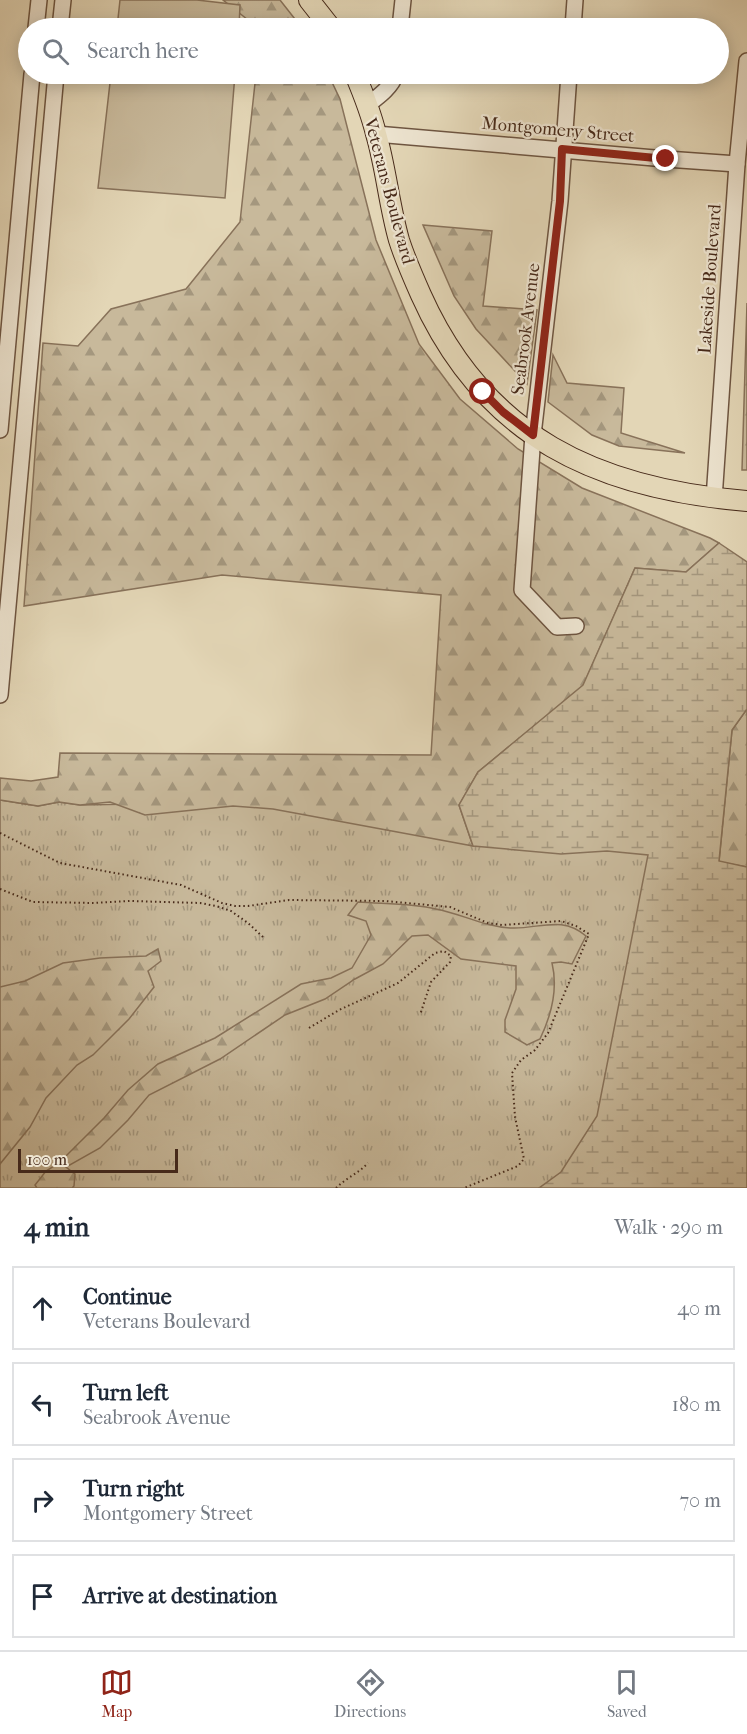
<!DOCTYPE html>
<meta charset="utf-8">
<style>
:root{--surface:#fff;--page:#f2f2f3;--text:#1f2937;--muted:#747a83;--line:#e0e1e3;--accent:#8f2418}
body{margin:0;font-family:"IM FELL French Canon",serif;background:var(--page);color:var(--text)}
.scale{position:absolute;left:18px;bottom:15px;width:160px;box-sizing:border-box;padding-left:6px;border:3px solid #472a1a;border-top:0;font-size:16px;line-height:21px;white-space:nowrap;color:#472a1a;-webkit-text-stroke:4px #ede4d0;paint-order:stroke}
.stop{position:absolute;width:18px;height:18px;margin:-14px;border:4px solid #8f2418;border-radius:50%;background:#fff}
.stop.end{background:#8f2418;border-color:#fff;box-shadow:0 2px 6px #0008}
.list{margin:0;padding:0;list-style:none}
h2{display:flex;justify-content:space-between;align-items:center;height:78px;margin:0;padding:0 24px;font-size:26px}
h2 small{font-size:20px;font-weight:400;color:var(--muted)}
.list li{display:grid;grid-template-columns:39px 1fr auto;gap:18px;align-items:center;box-sizing:border-box;height:84px;margin:0 12px 12px;padding:0 12px;border:2px solid var(--line);border-radius:0px}
.list b{display:block;font-size:22px;white-space:nowrap}
.list p{margin:0;font-size:20px;white-space:nowrap;color:var(--muted)}
.list em{font-size:20px;font-style:normal;color:var(--muted)}
.icon{flex:none;width:33px;height:33px;fill:none;stroke:currentColor;stroke-width:2;stroke-linecap:round;stroke-linejoin:round}
.map{position:relative;flex:none;width:747px;height:1188px;overflow:hidden}
.search{position:absolute;background:var(--surface);box-shadow:0 3px 15px #0003;left:18px;right:18px;top:18px;height:66px;display:flex;align-items:center;gap:15px;box-sizing:border-box;padding:0 21px;border-radius:33px;color:var(--muted);font-size:22px}
.sheet{height:462px;background:var(--surface)}
nav{display:flex;justify-content:space-around;align-items:center;box-sizing:border-box;height:84px;border-top:2px solid var(--line);background:var(--surface);font-size:16px;color:var(--muted)}
nav a{display:grid;justify-items:center;gap:3px}
nav .on{color:var(--accent)}
.map>svg:first-child{display:block}
</style>
<div class="map">
<svg width="747" height="1188" viewBox="0 0 747 1188">
<defs>
<pattern id="grass-tufts" width="24" height="20" patternUnits="userSpaceOnUse" patternTransform="scale(1.5)"><rect width="24" height="20" fill="#c8b99b"/><path d="M3 7l-1-3M5 7V3M7 7l1-3M15 17l-1-3M17 17v-4M19 17l1-3" fill="none" stroke="#a4977e"/></pattern>
<pattern id="forest-firs" width="22" height="20" patternUnits="userSpaceOnUse" patternTransform="scale(1.5)"><rect width="22" height="20" fill="#c8b99b"/><path d="M5 1l3.5 6h-7zM16 11l3.5 6h-7z" fill="#a4977e"/></pattern>
<pattern id="wetland-marsh" width="20" height="14" patternUnits="userSpaceOnUse" patternTransform="scale(1.5)"><rect width="20" height="14" fill="#c8b99b"/><path d="M1 5h8M5 5V1M11 12h8M15 12V8" fill="none" stroke="#a4977e"/></pattern>
</defs>
<rect width="100%" height="100%" fill="#e3d6b6"/>
<filter id="stains"><feTurbulence type="fractalNoise" baseFrequency=".00333" numOctaves="4"/><feColorMatrix values="0 0 0 0 .2 0 0 0 0 .09 0 0 0 0 .02 0 0 0 .5 -.17"/></filter>
<radialGradient id="worn" r=".72"><stop offset=".6" stop-color="#630" stop-opacity="0"/><stop offset="1" stop-color="#630" stop-opacity=".3"/></radialGradient>
<path fill="url(#grass-tufts)" stroke="#88725a" stroke-width="1.5" d="M0 800 38 806 59 802 80 805 245 802 667 852 601 1152 546 1188H0Z"/>
<g fill="url(#forest-firs)" stroke="#88725a" stroke-width="1.5">
<path d="M223 0H280L302 28H258Z"/>
<path d="M256 74H328L340 99 376 240 419 344 460 399 518 449 582 488 710 538 719 543 686 572 635 568 583 686 478 772 459 805 473 846 273 809 233 806 145 815 110 802 80 805 59 802 38 806 0 800V778L31 781 58 777 60 753 431 755 441 595 222 575 24 606 43 343 78 346 111 309 186 289 240 222Z"/>
<path d="M423 225 492 231 483 306 537 310 527 384 476 329 454 296Z"/>
<path d="M747 303V470H742Z"/>
<path d="M553 355 567 383 624 388 621 433 685 453 619 446 592 435 548 402Z"/>
<path d="M747 709V867L719 862 732 730Z"/>
<path d="M358 902C384 904 411 903 436 909 462 914 485 927 512 928 539 929 562 915 586 936L572 964 561 962 552 963C558 988 551 1016 540 1039L527 1045 505 1032V1020L516 989V966L461 959 428 935 412 936 383 964 355 979 325 999 285 1015 220 1059 149 1095 128 1120 100 1148 66 1167 75 1174 74 1186 72 1188H37L35 1185 46 1171 59 1163 104 1118 128 1090 158 1064 215 1038 301 984 331 978 352 968 371 935 366 921 348 915Z"/>
<path d="M158 949 161 961 148 971 154 987 129 1019 93 1055 77 1065 46 1098 30 1127 0 1164V987L25 981 63 963 100 958 146 956Z"/>
</g>
<path fill="url(#wetland-marsh)" stroke="#88725a" stroke-width="1.5" d="M719 543 747 562V709L732 730 719 861 747 867V1188H539L561 1172 597 1116 648 855 607 851 561 854 473 846 459 805 478 772 583 685 635 568 686 572Z"/>
<g fill="#c8b99b" stroke="#88725a" stroke-width="1.5">
<path d="M120 0H197L240 5 239 28H117Z"/>
<path d="M111 74H235L225 198 98 188Z"/>
</g>
<g fill="none" stroke-linecap="round" stroke-linejoin="round">
<g stroke="#6e5541" stroke-width="18">
<g id="minor">
<path d="M36 28 39 0"/>
<path d="M60 28 63 0"/>
<path d="M400 28 403 0"/>
<path d="M573 28 575 0"/>
<path d="M569 74 560 201 533 435 522 590 557 627 576 626"/>
<path d="M366 106C378 97 391 88 396 74"/>
<path d="M376 134 666 159 737 164"/>
<path d="M0 430 32 74"/>
<path d="M714 499 737 164 747 61"/>
<path d="M0 695 56 74"/>
</g>
</g>
<g stroke="#472a1a" stroke-width="22">
<g id="major">
<path d="M309 0 331 28"/>
<path d="M355 74C363 93 371 113 376 134 386 168 389 205 399 240 405 259 413 277 421 295 485 438 598 489 747 501"/>
</g>
</g>
<g stroke="#472a1a" stroke-width="2" stroke-dasharray="1.5 3" stroke-linecap="butt">
<path d="M0 833 60 863 181 885 222 903 235 906H248L289 900 385 901 450 907 488 923 502 925 561 921 576 926 589 934 548 1033 535 1050 521 1060 512 1073 515 1117 524 1159 518 1166 464 1188"/>
<path d="M0 889 33 902 94 903 130 901 200 903 216 906 231 911 248 923 264 938"/>
<path d="M309 1028 339 1010 398 983 435 953 444 951 451 956 450 962 431 982 420 1015"/>
<path d="M336 1188C346 1178 359 1173 368 1163"/>
</g>
<use href="#minor" stroke="#ede4d0" stroke-width="15"/>
<use href="#major" stroke="#e3d6b6" stroke-width="20"/>
</g>
<g fill="none" stroke-linecap="round" stroke-linejoin="round">
<path stroke="#8f2418" stroke-width="8" d="M483 392 503 412 533 435 560 201 562 149 666 159"/>
</g>
<g text-anchor="middle" dominant-baseline="central" stroke-width="4.5" stroke-linejoin="round" paint-order="stroke">
<g font-size="18" fill="#472a1a" stroke="#ede4d0">
<text transform="translate(558 130) rotate(5)">Montgomery Street</text>
<text transform="translate(389 191) rotate(75)">Veterans Boulevard</text>
<text transform="translate(710 279) rotate(-86)">Lakeside Boulevard</text>
<text transform="translate(526 329) rotate(-83)">Seabrook Avenue</text>
</g>
</g>
<rect width="100%" height="100%" filter="url(#stains)"/>
<rect width="100%" height="100%" fill="url(#worn)"/>
</svg>
<div class="scale">100 m</div>
<div class="stop" style="left:483px;top:392px"></div>
<div class="stop end" style="left:666px;top:159px"></div>
<div class="search"><svg class="icon" aria-label="search" viewBox="0 0 24 24"><circle cx="10" cy="10" r="6"/><path d="M15 15l6 6"/></svg>Search here</div>
</div>
<section class="sheet">
<h2>4 min<small>Walk · 290 m</small></h2>
<ul class="list">
<li><svg class="icon" aria-label="ahead" viewBox="0 0 24 24"><path d="M12 20V5M6 11l6-6 6 6"/></svg><div><b>Continue</b><p>Veterans Boulevard</p></div><em>40 m</em></li>
<li><svg class="icon" aria-label="left" viewBox="0 0 24 24"><path d="M17 20v-9H6M10 6l-5 5 5 5"/></svg><div><b>Turn left</b><p>Seabrook Avenue</p></div><em>180 m</em></li>
<li><svg class="icon" aria-label="right" viewBox="0 0 24 24"><path d="M7 20v-9h11M14 6l5 5-5 5"/></svg><div><b>Turn right</b><p>Montgomery Street</p></div><em>70 m</em></li>
<li><svg class="icon" aria-label="arrive" viewBox="0 0 24 24"><path d="M6 21V4h12l-3 4 3 4H6"/></svg><div><b>Arrive at destination</b></div></li>
</ul>
</section>
<nav>
<a class="on"><svg class="icon" aria-label="map" viewBox="0 0 24 24"><path d="M3 6l6-2 6 2 6-2v14l-6 2-6-2-6 2zM9 4v14M15 6v14"/></svg>Map</a>
<a><svg class="icon" aria-label="directions" viewBox="0 0 24 24"><path d="M12 3l9 9-9 9-9-9zM9 14v-3h6M13 9l2 2-2 2"/></svg>Directions</a>
<a><svg class="icon" aria-label="saved" viewBox="0 0 24 24"><path d="M7 4h10v16l-5-4-5 4z"/></svg>Saved</a>
</nav>
